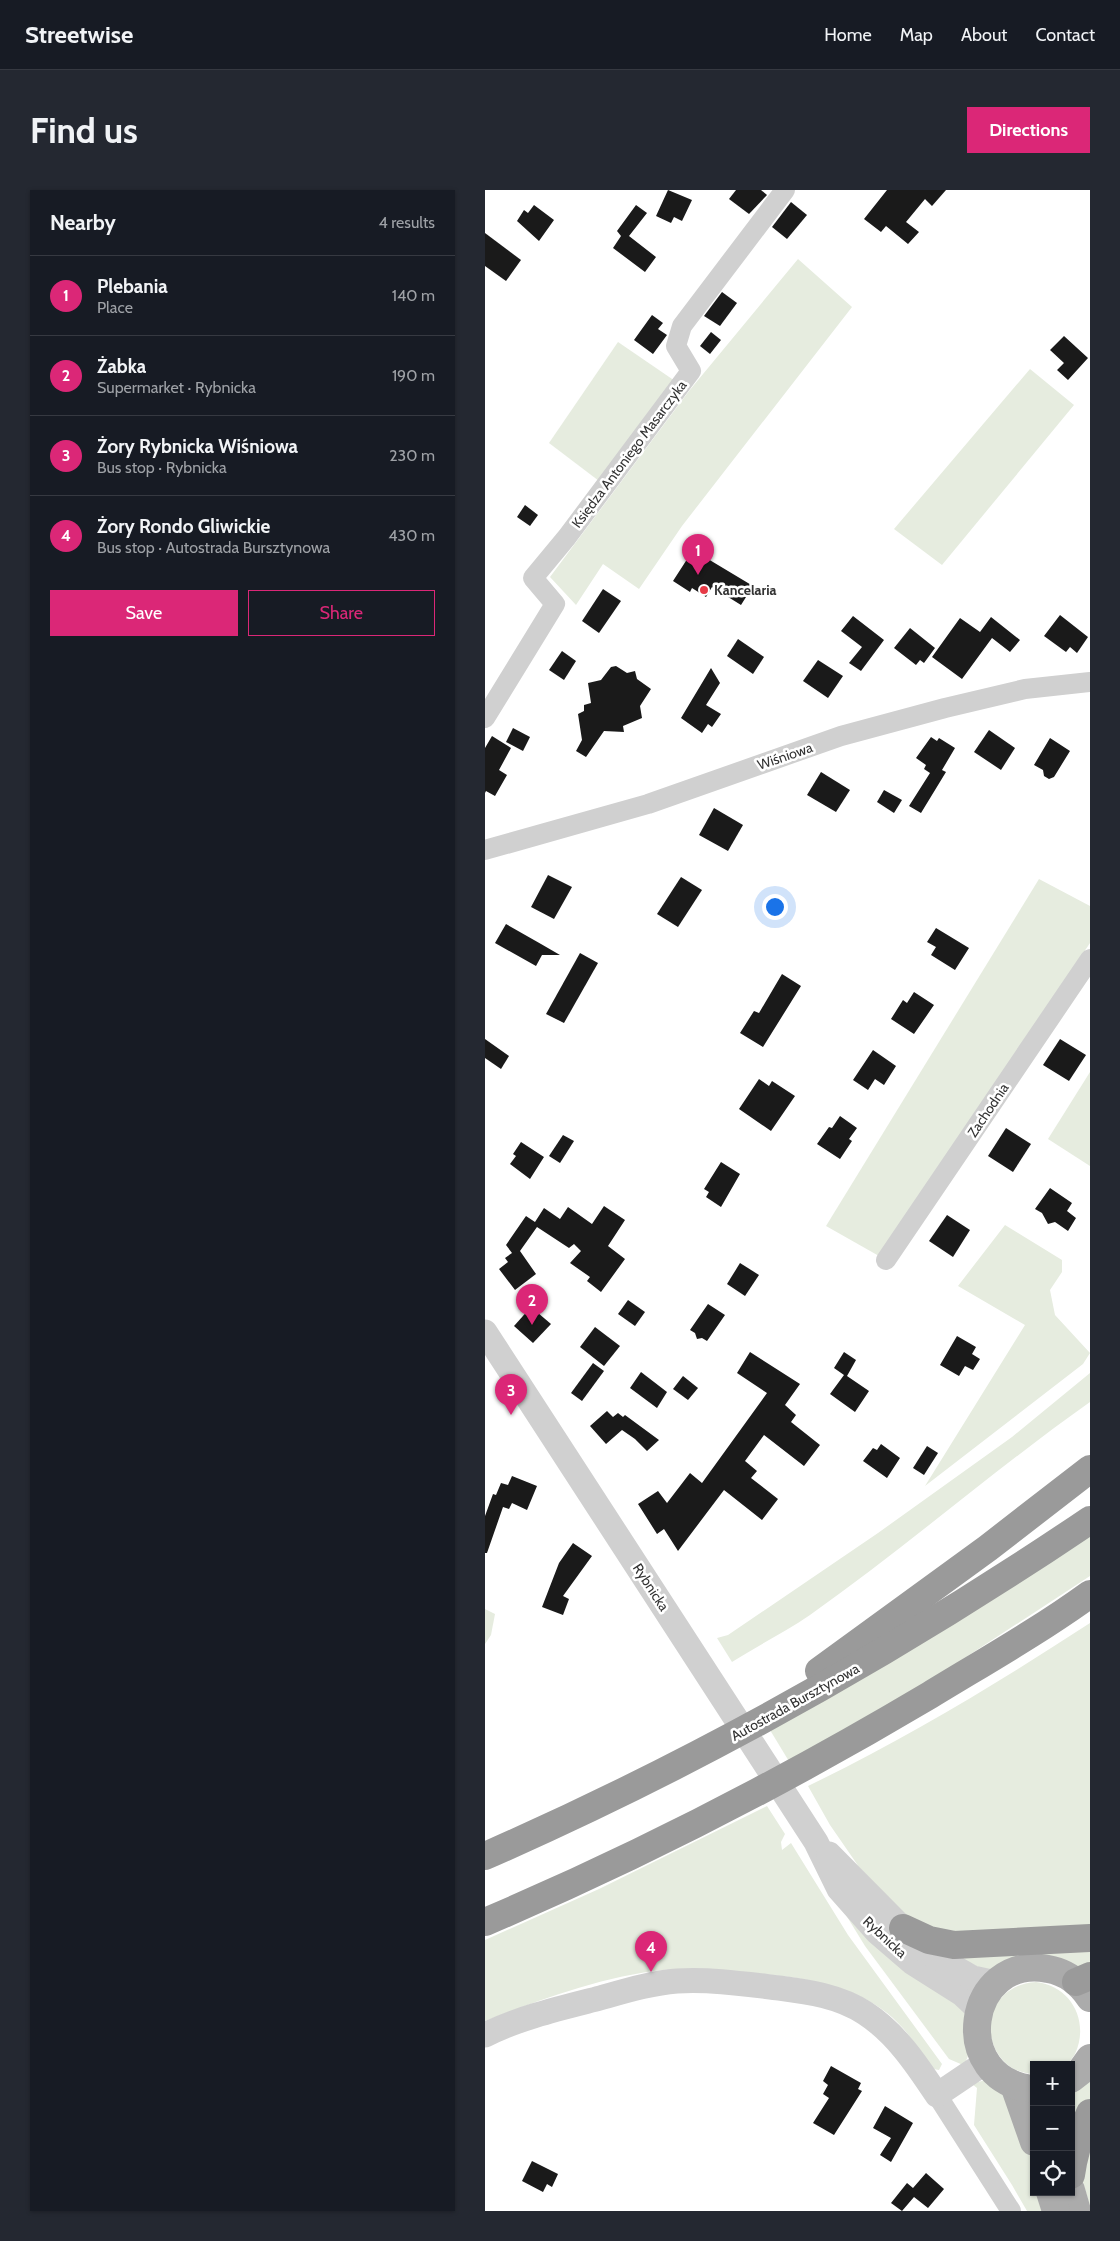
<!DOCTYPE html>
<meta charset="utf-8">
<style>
:root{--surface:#171b24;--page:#242831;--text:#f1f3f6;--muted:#9ea1a6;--line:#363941;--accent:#db2777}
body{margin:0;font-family:Cabin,sans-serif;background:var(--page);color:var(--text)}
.controls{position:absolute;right:15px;bottom:15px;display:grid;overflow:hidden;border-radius:0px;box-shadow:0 1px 4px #0004}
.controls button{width:45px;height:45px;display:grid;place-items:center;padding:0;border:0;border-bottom:1px solid var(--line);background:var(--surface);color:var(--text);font:25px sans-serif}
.you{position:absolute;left:289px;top:716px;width:18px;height:18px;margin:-12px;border:4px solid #fff;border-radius:50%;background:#1a73e8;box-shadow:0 0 0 8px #1a73e833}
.badge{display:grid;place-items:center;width:32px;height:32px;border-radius:50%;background:var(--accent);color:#fff;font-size:16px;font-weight:700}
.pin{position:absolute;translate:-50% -41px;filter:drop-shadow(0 1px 2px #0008)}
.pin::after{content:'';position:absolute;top:26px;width:18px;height:15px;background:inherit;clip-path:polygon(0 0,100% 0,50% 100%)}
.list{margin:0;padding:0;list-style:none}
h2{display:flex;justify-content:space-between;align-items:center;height:65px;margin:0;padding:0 20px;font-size:21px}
h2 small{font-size:16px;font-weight:400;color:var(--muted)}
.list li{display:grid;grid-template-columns:32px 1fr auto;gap:15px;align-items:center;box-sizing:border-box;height:80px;padding:0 20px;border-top:1px solid var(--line)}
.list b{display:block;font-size:19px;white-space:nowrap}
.list p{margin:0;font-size:16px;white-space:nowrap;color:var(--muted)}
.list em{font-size:16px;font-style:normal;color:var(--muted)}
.actions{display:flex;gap:10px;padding:15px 20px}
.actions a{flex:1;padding:11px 0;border:1px solid var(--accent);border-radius:0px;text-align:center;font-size:18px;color:var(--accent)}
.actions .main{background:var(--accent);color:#fff}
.icon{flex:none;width:28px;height:28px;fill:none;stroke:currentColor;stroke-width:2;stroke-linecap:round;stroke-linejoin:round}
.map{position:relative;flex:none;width:605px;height:2021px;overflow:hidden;border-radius:0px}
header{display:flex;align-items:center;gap:30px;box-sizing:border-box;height:70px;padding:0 25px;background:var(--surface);border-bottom:1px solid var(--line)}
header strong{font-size:24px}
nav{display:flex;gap:28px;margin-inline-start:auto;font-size:18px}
.intro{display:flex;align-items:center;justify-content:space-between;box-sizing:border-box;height:120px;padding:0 30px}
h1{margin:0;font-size:35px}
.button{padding:12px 22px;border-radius:0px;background:var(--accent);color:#fff;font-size:18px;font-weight:700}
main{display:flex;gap:30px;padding:0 30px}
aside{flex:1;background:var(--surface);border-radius:0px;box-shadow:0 1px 4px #0004}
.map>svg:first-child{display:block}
</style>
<header>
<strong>Streetwise</strong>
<nav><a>Home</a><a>Map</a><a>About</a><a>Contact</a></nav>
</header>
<div class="intro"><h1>Find us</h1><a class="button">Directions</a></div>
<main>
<aside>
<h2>Nearby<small>4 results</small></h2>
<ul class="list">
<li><span class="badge">1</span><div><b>Plebania</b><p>Place</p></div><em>140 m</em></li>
<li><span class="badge">2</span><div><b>Żabka</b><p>Supermarket · Rybnicka</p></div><em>190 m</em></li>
<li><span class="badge">3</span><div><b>Żory Rybnicka Wiśniowa</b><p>Bus stop · Rybnicka</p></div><em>230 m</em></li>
<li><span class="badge">4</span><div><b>Żory Rondo Gliwickie</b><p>Bus stop · Autostrada Bursztynowa</p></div><em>430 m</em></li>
</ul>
<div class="actions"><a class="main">Save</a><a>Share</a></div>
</aside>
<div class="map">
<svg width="605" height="2021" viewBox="0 0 605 2021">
<rect width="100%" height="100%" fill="#fff"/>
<g fill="#e6ecdf">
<path d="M313 69 367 117 197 336 154 399 118 374 91 415 65 387 204 201Z"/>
<path d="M133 152 190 191 118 294 64 253Z"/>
<path d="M545 179 589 215 457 375 409 339Z"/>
<path d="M554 689 605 716V753L394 1066 341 1036Z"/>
<path d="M605 882V976L563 949Z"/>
<path d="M520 1035 577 1070V1082L565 1100 570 1125 605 1163 598 1174 440 1296 540 1135 473 1096Z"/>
<path d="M605 1183V1212C509 1280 421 1357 325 1425 300 1442 272 1456 247 1472L232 1448 243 1445 393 1343 527 1247Z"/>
<path d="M605 1342V1386L446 1490 305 1573 285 1540Z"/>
<path d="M0 1419 10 1424 6 1445 0 1454Z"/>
<path d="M605 1433V1741L471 1746 426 1731 374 1677 345 1635 323 1596C422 1548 513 1493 605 1433Z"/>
<path d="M282 1616 300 1644 296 1652 297 1660 306 1653 363 1745 457 1874 454 1880 448 1879C434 1859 421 1838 402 1823 348 1780 258 1784 191 1779 125 1783 61 1808 0 1831V1750L114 1699Z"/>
<path d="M361 1725 455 1797 482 1825C483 1839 489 1864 478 1875L464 1869 380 1756Z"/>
<path d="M605 1755V1778L507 1783 458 1761Z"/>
<path d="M551 1792C586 1796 605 1831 590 1864 588 1867 584 1873 580 1875 571 1877 558 1875 549 1875V1885C542 1883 533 1882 527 1878 502 1862 497 1824 520 1804 529 1796 539 1793 551 1792Z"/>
<path d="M605 1881V1910L586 1947V1898Z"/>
<path d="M500 1890 512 1894 537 1941 549 1977V2002H557L563 2021H542L527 1995 489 1935 492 1898 487 1894Z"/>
<path d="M605 1943V2016L597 1989Z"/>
</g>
<g fill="#1a1a1a">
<path d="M183 0 207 10 197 31 189 27 186 33 171 26Z"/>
<path d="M251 0H276L282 5 264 24 244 9Z"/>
<path d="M402 0H461L447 16 440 9 421 32 434 42 423 54 401 36 396 42 379 29Z"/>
<path d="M306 12 322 25 302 49 287 37Z"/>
<path d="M49 15 69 30 54 51 32 31 39 20 43 23Z"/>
<path d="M151 15 162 23 144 46 171 67 160 82 128 58 136 46 132 41Z"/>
<path d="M0 43 36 70 21 91 0 76Z"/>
<path d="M237 102 252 113 235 136 219 126Z"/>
<path d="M167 125 178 133 173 139 182 145 168 164 149 150Z"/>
<path d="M226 142 236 150 225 164 215 156Z"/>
<path d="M579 146 603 168 583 190 572 180 579 173 565 160Z"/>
<path d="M40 315 53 325 45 336 32 327Z"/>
<path d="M208 360 268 396 256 415 227 397 221 407 207 398 205 402 188 391Z"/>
<path d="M118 399 136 411 114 443 97 431Z"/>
<path d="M575 425 603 447 592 463 585 457 581 462 559 446Z"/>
<path d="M368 426 399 450 376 481 364 473 377 457 356 441Z"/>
<path d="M506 427 535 450 525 462 507 448 477 489 447 467 475 428 495 442Z"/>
<path d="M425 438 450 458 439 473 435 470 431 475 409 458Z"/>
<path d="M253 449 279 467 268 484 242 466Z"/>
<path d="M77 461 91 471 79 490 64 480Z"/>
<path d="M333 470 358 486 343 508 318 491Z"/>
<path d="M131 476 142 483 150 481 152 489 166 499 155 516 157 528 138 536 139 542 119 541 101 567 91 561 97 550 93 524 99 521V515L106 513 103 493 116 490 126 477Z"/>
<path d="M226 478 235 493 221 515 236 524 227 537 223 534 217 543 196 528Z"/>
<path d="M28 538 45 547 38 561 21 552Z"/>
<path d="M504 540 530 558 516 580 489 562Z"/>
<path d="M7 546 26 558 14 580 22 585 10 606 1 601 0 603V558Z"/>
<path d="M446 547 452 551 454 548 470 558 457 580 461 582 436 623 424 616 445 583 439 579 441 575 431 568Z"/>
<path d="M565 548 585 561 569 587 564 589 559 586 558 580 549 575Z"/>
<path d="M336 582 365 600 351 622 322 605Z"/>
<path d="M399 600 417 610 409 623 392 612Z"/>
<path d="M229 618 258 635 243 661 214 645Z"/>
<path d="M63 685 87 697 69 729 46 717Z"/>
<path d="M196 687 217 700 193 737 172 724Z"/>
<path d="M21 734 56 754 75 765H57L51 776 10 753Z"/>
<path d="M451 738 484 758 470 780 446 765 451 757 442 752Z"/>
<path d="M95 763 113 773 79 833 61 824Z"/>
<path d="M297 784 316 796 278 857 255 843 269 821 274 823Z"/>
<path d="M429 802 449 815 429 844 406 829 418 810 422 813Z"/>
<path d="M0 849 24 866 16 879 0 868Z"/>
<path d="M575 849 601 865 584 891 558 875Z"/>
<path d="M388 860 411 876 399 895 390 889 383 900 368 890Z"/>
<path d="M274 889 284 896 287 891 310 906 286 941 254 919Z"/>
<path d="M355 926 372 938 364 949 367 951 355 969 332 954 344 937 347 938Z"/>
<path d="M521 938 546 954 528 982 503 966Z"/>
<path d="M78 945 89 951 75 973 64 966Z"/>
<path d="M36 952 59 967 45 989 25 974 31 966 28 964Z"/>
<path d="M236 972 255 984 236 1017 221 1007 224 1002 219 999Z"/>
<path d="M565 998 587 1013 582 1021 591 1028 583 1041 570 1032 563 1034 557 1023 550 1019Z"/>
<path d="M119 1016 140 1030 123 1056 140 1069 116 1102 102 1091 105 1087 85 1073 96 1061 89 1054 84 1058 52 1037 35 1061 51 1084 30 1100 14 1079 23 1072 20 1068 27 1063 21 1055 41 1026 50 1032 59 1018 75 1029 83 1017 107 1034Z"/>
<path d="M462 1025 485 1040 468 1067 444 1051Z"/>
<path d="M255 1073 274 1085 260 1106 242 1094Z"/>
<path d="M143 1110 160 1122 150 1136 133 1124Z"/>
<path d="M223 1114 240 1125 222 1151 217 1148 212 1149 210 1143 205 1140Z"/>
<path d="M46 1117 66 1134 48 1153 29 1136Z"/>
<path d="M110 1137 135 1156 119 1176 95 1157Z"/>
<path d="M472 1146 491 1157 487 1164 495 1169 488 1180 480 1176 474 1186 455 1175Z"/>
<path d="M265 1162 315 1194 300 1215 311 1225 306 1232 335 1255 319 1276 279 1245 260 1271 272 1281 266 1288 293 1309 277 1330 239 1300 193 1361 179 1339 172 1344 153 1314 173 1301 182 1313 205 1283 217 1293 282 1203 252 1183Z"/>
<path d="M359 1162 371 1170 362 1186 384 1201 370 1222 345 1204 359 1185 349 1178Z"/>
<path d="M108 1173 119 1181 97 1211 86 1203Z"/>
<path d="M156 1182 182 1202 172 1218 145 1198Z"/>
<path d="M198 1186 213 1198 203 1210 188 1199Z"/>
<path d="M122 1221 128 1227 133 1223 138 1227 140 1225 174 1250 162 1261 150 1249 137 1240 121 1254 105 1236Z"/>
<path d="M396 1254 415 1268 402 1288 378 1271 388 1258 392 1260Z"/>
<path d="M442 1256 453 1263 439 1285 428 1278Z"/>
<path d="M27 1286 52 1296 42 1320 27 1313 24 1319 18 1317 2 1363H0V1326L8 1304 11 1305 16 1293 23 1295Z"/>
<path d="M88 1353 107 1366 78 1406 84 1409 78 1425 57 1417 74 1373Z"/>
<path d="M346 1876 376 1893 373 1899 377 1901 349 1945 328 1933 344 1908 338 1904 343 1895 338 1891Z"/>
<path d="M400 1916 428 1933 406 1972 395 1965 406 1948 388 1938Z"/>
<path d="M47 1971 73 1984 67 1997 62 1994 58 2002 37 1991Z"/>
<path d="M441 1983 459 1999 443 2018 429 2007 417 2021 406 2013 422 1993 428 1998Z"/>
</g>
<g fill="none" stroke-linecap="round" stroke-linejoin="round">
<g stroke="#d0d0d0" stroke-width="20">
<path d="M0 528 70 414 48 388 82 347 206 181 191 156 197 136 300 0"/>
<path d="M0 660 163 614 356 546 460 518 540 499 605 492"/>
<path d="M401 1070 605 769"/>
<path d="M452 1905 526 2021"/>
</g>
<g stroke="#d0d0d0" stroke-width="25">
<path d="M0 1142 331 1652 354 1699 392 1742 428 1773 477 1804 494 1820"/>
<path d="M344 1664 439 1760 488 1788 511 1793"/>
<path d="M0 1845C36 1827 76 1818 115 1808 140 1801 166 1793 192 1791 226 1789 260 1794 294 1798 324 1802 354 1806 380 1823 411 1843 432 1875 452 1905L501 1872"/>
</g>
<g stroke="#ababab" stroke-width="28">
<path d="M586 1889 595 1882 605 1868"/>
<path d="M529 1895 549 1952"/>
<path d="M549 1899C462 1891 481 1763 563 1779 581 1782 595 1793 605 1808"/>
<path d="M586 2000 592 2021"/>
<path d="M565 2002 571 2021"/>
</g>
<g stroke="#9a9a9a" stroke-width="28">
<path d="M334 1481 503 1358 605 1279"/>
<path d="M0 1666C212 1573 413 1460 605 1330"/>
<path d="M0 1732C153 1667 302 1590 445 1505 499 1472 554 1441 605 1404"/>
<path d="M418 1738 444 1750 469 1755 605 1748"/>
<path d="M591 1792 605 1786"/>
<path d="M586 1985C589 1962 595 1944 605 1923"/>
</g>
</g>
<circle fill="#e63946" stroke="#fff" stroke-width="2" cx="219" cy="400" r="5"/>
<g text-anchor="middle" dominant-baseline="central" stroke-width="5" stroke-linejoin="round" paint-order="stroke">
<g font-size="14" fill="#333" stroke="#fff">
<text transform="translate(144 264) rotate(-53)">Księdza Antoniego Masarczyka</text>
<text transform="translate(300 566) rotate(-19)">Wiśniowa</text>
<text transform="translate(503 920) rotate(-56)">Zachodnia</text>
<text transform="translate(166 1397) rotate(57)">Rybnicka</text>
<text transform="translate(310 1512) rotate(-29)">Autostrada Bursztynowa</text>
<text transform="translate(400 1747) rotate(43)">Rybnicka</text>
</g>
<g font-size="14" font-weight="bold" fill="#333" stroke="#fff" text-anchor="start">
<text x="229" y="400">Kancelaria</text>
</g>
</g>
</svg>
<div class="controls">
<button>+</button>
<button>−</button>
<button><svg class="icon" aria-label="locate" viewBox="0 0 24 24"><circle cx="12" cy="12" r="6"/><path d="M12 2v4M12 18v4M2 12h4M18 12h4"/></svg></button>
</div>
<div class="you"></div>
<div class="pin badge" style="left:213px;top:385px">1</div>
<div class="pin badge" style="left:47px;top:1135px">2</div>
<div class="pin badge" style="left:26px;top:1225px">3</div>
<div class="pin badge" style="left:166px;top:1782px">4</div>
</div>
</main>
